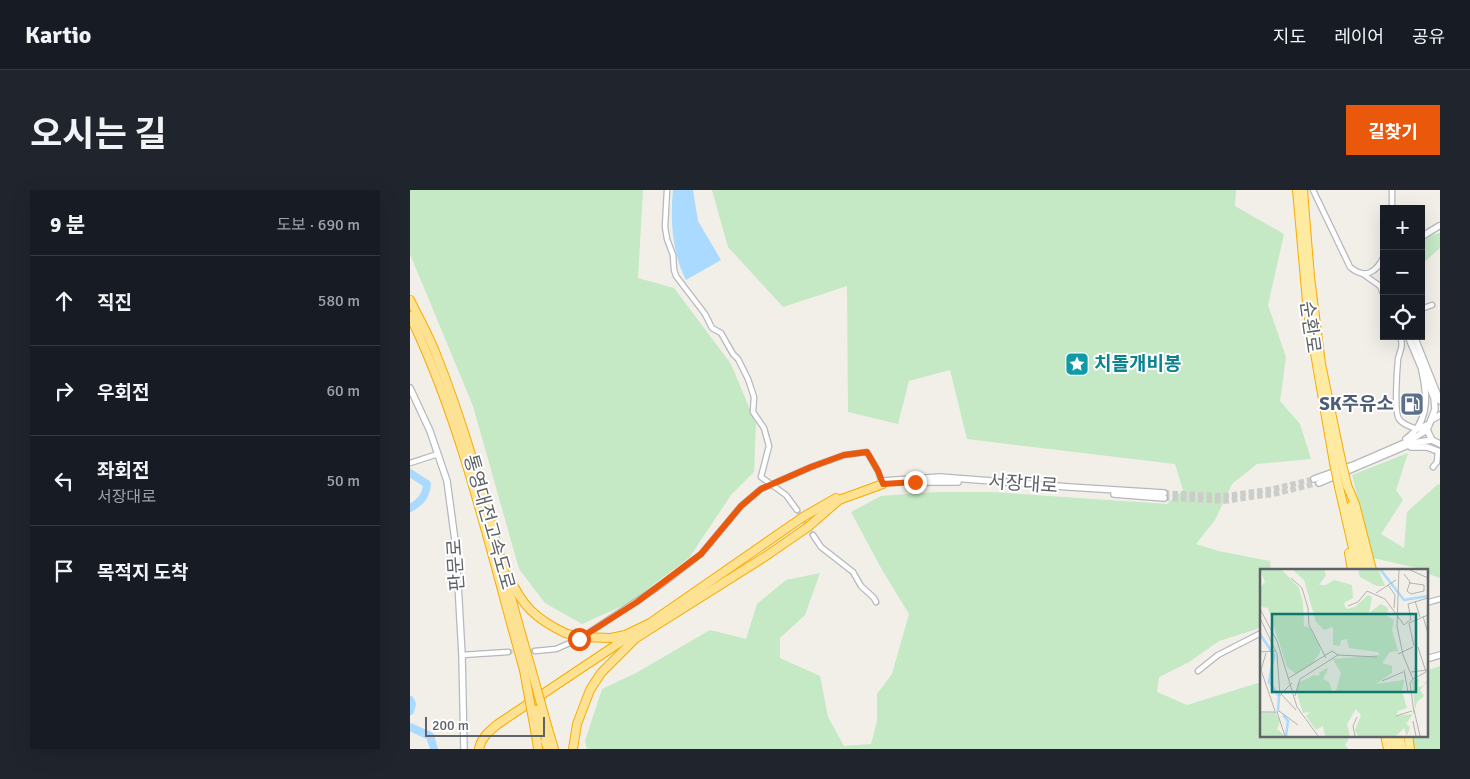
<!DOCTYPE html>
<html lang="ko">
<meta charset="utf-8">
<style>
:root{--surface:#171b24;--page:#20242c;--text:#f1f3f6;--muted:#9ea1a6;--line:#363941;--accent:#ea580c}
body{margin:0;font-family:Signika,"Noto Sans KR",sans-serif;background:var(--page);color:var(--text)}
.controls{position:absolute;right:15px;top:15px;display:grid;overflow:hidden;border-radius:0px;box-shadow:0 5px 20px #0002}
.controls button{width:45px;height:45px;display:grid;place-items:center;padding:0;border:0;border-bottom:1px solid var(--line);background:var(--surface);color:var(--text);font:25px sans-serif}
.scale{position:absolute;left:15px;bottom:12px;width:120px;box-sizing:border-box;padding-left:5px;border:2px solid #5f6368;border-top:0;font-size:14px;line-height:18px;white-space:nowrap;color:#5f6368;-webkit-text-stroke:4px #fff;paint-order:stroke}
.stop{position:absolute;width:15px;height:15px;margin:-11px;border:4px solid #ea580c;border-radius:50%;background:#fff}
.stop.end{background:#ea580c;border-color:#fff;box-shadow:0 1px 5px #0008}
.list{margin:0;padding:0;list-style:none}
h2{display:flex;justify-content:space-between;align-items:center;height:65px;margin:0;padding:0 20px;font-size:21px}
h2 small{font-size:16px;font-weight:400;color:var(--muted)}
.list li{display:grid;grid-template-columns:32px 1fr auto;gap:15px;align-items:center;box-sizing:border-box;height:90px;padding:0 20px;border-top:1px solid var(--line)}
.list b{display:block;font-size:19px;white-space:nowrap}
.list p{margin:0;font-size:16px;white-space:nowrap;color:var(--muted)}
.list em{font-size:16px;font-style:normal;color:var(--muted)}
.icon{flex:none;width:28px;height:28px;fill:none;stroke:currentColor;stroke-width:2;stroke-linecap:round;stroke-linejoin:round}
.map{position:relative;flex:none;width:1030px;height:559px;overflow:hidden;border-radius:0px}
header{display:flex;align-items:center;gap:30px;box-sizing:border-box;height:70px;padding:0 25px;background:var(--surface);border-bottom:1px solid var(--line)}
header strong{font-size:24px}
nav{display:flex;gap:28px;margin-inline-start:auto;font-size:18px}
.intro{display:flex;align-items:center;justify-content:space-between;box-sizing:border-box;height:120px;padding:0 30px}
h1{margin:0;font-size:35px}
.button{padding:12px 22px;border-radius:0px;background:var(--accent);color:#fff;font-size:18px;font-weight:700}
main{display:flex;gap:30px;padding:0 30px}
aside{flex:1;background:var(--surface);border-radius:0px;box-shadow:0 5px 20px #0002}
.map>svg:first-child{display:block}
</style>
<header>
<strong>Kartio</strong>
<nav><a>지도</a><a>레이어</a><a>공유</a></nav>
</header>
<div class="intro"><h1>오시는 길</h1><a class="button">길찾기</a></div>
<main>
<aside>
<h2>9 분<small>도보 · 690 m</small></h2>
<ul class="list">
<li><svg class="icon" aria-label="ahead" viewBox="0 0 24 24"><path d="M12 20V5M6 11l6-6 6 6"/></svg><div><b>직진</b></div><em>580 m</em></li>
<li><svg class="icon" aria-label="right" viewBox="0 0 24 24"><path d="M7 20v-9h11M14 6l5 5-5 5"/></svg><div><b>우회전</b></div><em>60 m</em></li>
<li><svg class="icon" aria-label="left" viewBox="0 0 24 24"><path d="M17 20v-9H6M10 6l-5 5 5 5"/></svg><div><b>좌회전</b><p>서장대로</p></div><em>50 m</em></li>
<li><svg class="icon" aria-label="arrive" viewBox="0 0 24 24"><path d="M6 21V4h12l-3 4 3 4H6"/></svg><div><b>목적지 도착</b></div></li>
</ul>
</aside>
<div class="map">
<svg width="1030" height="559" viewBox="0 0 1030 559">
<rect width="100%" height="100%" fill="#f1efe8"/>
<g fill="#c5e8c5">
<path d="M0 0H233L228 88 264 98 321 174 346 234 344 282 321 305 279 368 219 413 172 434 135 413 109 379 63 216 0 64Z"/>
<path d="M302 0H826L825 16 874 44 858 115 876 167 870 211 890 234 901 269 847 274 822 294 805 330 786 354 808 361 860 371 861 380H851V435L847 439 809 451 779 472 749 487 747 502 777 515 851 492V545H941L935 555 938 559H177L175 551 192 499 226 483 300 440 336 449 347 414 376 390 410 383 395 425 370 448V468L410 486 418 527 434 556 461 554 467 531V504L482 484 499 424 471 378 441 322 471 306 526 302H582L757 314 773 300 765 274 557 249 540 180 499 191 488 234 438 222 437 96 373 117 318 57Z"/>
<path d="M1030 43V58L1012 74V78H1011V48Z"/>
<path d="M998 263 986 300 993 310 971 344 994 358 997 322 1028 294 1030 295V388L1016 383V380L963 368 942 285Z"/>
<path d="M1030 476V559H1004L1002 545H1016V481Z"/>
</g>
<path fill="#aadaff" d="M263 0H283L288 31 311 70 276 90C262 63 260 30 263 0Z"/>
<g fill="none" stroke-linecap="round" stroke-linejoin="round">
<g stroke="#aadaff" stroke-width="8">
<path d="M0 283 17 294C16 306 11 312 0 318"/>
<path d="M0 510 2 514 0 521"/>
<path d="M0 537 20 546 24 559"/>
</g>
<g stroke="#ccccc8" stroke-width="4.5" stroke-dasharray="4.5 2" stroke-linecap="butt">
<path d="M387 320 403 345"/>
<path d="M98 462 125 461"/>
</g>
<g stroke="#ccccc8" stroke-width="5.5" stroke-dasharray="5.5 3" stroke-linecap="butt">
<path d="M754 303 815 306 863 299 904 289"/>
<path d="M754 308 815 311 864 304 909 293"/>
</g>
<g stroke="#b5b8bc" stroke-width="7">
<g id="minor">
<path d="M257 0 255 37 257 49 263 65 264 80 266 86 295 124 302 138 311 143 323 164 328 169 338 189 344 207 343 222 354 238 359 256 351 287 376 305 387 320"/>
<path d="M903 0 940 77C955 90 967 82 974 66"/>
<path d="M982 19V0"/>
<path d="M953 84 970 96 974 106"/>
<path d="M1011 119 1022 115"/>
<path d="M990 146C994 155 990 161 988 169 987 180 984 222 989 229 993 235 1001 237 1007 239"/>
<path d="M1017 240 1007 239 1018 234"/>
<path d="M0 273 28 264"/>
<path d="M1023 277 1027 272 1028 261"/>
<path d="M403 345 411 357 443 382 451 396 464 408 466 412"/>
<path d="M1016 413 1030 409"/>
<path d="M125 461 146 459 169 449 251 395 291 364 331 316 351 299 401 277 434 265 457 262 468 281 472 293"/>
<path d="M52 465 98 462"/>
<path d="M788 481 808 465 851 443"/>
</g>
</g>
<g stroke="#b5b8bc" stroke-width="8">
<g id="tertiary">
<path d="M1011 47 1029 36"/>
<path d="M998 146 1024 208 1025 219 1021 230"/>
<path d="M1004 146 1030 211"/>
<path d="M0 198 20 241 37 291 46 358 52 465 54 559"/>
<path d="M1030 225 1021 230 1017 240 1022 250 1030 254"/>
<path d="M996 249C1019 233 1018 206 1012 181"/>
<path d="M1001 257H1017L1030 262"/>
<path d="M904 289 946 274 999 251 1017 240"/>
<path d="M472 291 530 287 659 297 754 303"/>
<path d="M497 292H548"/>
<path d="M909 293 1003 253 1022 250"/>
<path d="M704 304 754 308"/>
<path d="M1016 469 1030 465"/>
</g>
</g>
<g stroke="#f9ab00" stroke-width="10">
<g id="trunk">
<path d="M887 0 898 123 924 273"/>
<path d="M893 0 900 87 911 174 931 270"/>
<path d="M937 295 945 314 962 380"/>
<path d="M929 297 948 380"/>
<path d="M941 316 954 380"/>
<path d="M939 363 942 380"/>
<path d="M975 545 978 559"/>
<path d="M983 545 986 559"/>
<path d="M989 545 992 559"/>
<path d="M998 545 1000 559"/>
</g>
</g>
<g stroke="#f9ab00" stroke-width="10">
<g id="motorway">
<path d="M0 110C9 128 19 146 26 164 67 266 90 374 121 478"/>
<path d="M0 126C54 238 80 361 114 480"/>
<path d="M99 386C112 416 126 429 155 443"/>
<path d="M201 448 215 445 240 433 393 327 426 308"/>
<path d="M138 539 144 559"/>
<path d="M132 542 138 559"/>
<path d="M127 551 128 559"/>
<path d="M69 559C71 548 79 541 88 534L221 445"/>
<path d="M163 559 167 534 180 500 191 483 226 448 356 366 398 337 429 310 473 294"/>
</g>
</g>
<use href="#minor" stroke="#fff" stroke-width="4.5"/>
<use href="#tertiary" stroke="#fff" stroke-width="5.5"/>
<use href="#trunk" stroke="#feeaa1" stroke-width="8"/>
<use href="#motorway" stroke="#fde293" stroke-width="8"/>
<g stroke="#f9ab00" stroke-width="10" stroke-linecap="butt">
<g id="trunk-bridge">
<path d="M931 270 937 295"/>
<path d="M924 273 929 297"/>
</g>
</g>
<g stroke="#f9ab00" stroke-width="10" stroke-linecap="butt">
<g id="motorway-bridge">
<path d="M155 443 169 447 201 448"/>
<path d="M121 478 138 539"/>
<path d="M114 480 127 551"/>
<path d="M126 520 132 542"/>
</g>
</g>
<use href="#trunk-bridge" stroke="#feeaa1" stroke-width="8"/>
<use href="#motorway-bridge" stroke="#fde293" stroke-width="8"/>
</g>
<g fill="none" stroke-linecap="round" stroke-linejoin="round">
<path stroke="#ea580c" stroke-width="6" d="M169 449 227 412 291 364 331 316 351 299 401 277 434 265 457 262 468 281 473 294 505 292"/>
</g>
<defs>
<g id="sight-square" transform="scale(1.25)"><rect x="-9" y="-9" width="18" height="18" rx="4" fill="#0f9aa8" stroke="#fff"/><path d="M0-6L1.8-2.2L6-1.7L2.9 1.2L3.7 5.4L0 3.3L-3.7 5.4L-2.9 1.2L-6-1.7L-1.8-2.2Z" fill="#fff"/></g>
<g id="fuel-square" transform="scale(1.25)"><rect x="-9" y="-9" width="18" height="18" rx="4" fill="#5c6f8a" stroke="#fff"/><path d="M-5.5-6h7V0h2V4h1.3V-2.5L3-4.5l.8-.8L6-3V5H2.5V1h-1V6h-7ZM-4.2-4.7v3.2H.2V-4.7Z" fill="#fff"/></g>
</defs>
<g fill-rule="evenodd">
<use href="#sight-square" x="667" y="174"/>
<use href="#fuel-square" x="1002" y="214"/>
</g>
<g text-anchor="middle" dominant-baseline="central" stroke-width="4" stroke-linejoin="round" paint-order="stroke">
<g font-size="19" fill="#5f6368" stroke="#fff">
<text transform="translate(900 137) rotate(82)">순환로</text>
<text transform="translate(613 294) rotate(4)">서장대로</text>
<text transform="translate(79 332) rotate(74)">통영대전고속도로</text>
<text transform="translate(46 375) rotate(-94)">판문로</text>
</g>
<g font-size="19" font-weight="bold" fill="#0d838f" stroke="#fff" text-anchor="start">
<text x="684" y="174">치돌개비봉</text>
</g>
<g font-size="19" font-weight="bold" fill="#4e5e75" stroke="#fff" text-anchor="end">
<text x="984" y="214">SK주유소</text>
</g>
</g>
<g transform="translate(850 379)">
<rect width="168" height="168" fill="#f1efe8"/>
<path d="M0 0H21L39 19 43 33 44 57 49 58 60 77V84L51 96 36 105 27 98 8 39 2 38 0 32V18L5 13ZM32 0H64L66 6 59 16H66L74 11 92 16 93 29 84 34 86 40 95 38 108 26 112 28 109 44 121 35 128 39 127 47 134 51 132 61 138 82 130 83 122 94 132 97V104L116 115 144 111 142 122 147 139 138 142 136 147 153 145 146 155 150 158 147 167 144 159 136 167H98L95 161 101 146 96 140 87 155 90 167H65L63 157 56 161 46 147 50 143 43 144 36 122 38 114 54 106 59 107 60 103 69 98 63 110 69 113 72 122H76L81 104 73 90 120 86 118 83 89 79 87 70 81 71 80 77 73 76V58L64 61 56 53 44 11ZM98 0H118L125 17H117L100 8ZM159 110 158 118 163 117 167 111V113L160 121 164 127 157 133 155 141 152 112ZM15 143 20 152 17 160 25 167H0V144Z" fill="#c5e8c5"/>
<path fill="none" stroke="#aadaff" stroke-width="2.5" d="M120 0 144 31 168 27M0 65 14 86 9 113 19 127 18 143M23 146 28 152 26 167"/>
<path fill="none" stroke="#b3b3b1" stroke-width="1" d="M139 0 137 57 143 86 153 110 150 114 154 144M148 0 168 9M144 5 150 13V14L164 16V22L151 25 147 22 150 13M31 9 42 19 48 39 49 56 66 89M128 16 135 26 134 39M116 24 136 11M155 32 160 48M88 37 98 33 107 22 125 30 144 56 151 50M0 40 17 72 37 138 58 167M163 47 168 65M0 49 17 85 20 127M151 51 148 35 168 29M154 77 149 54 168 46M0 83 16 82M6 84 1 101 15 142M138 85 153 78M144 101 148 123M151 103 167 101M29 109 72 82 78 86 117 88M153 110 166 103 158 78M122 112 143 103M32 114 21 125 36 141M35 127 40 110 78 86M154 141 160 167M19 142 38 156M0 143H17L25 167M136 147 152 142M153 152 156 167M95 167 93 157 97 148"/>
<path fill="#0f766e" fill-opacity="0.15" stroke="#0f766e" stroke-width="2.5" d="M12 45H156V123H12Z"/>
<rect width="168" height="168" fill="none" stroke="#5f6368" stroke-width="2.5"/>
</g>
</svg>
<div class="controls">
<button>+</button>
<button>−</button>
<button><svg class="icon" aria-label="locate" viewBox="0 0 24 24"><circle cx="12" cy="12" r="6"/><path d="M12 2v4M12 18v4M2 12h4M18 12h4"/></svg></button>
</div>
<div class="scale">200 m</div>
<div class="stop" style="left:169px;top:449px"></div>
<div class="stop end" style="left:505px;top:292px"></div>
</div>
</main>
